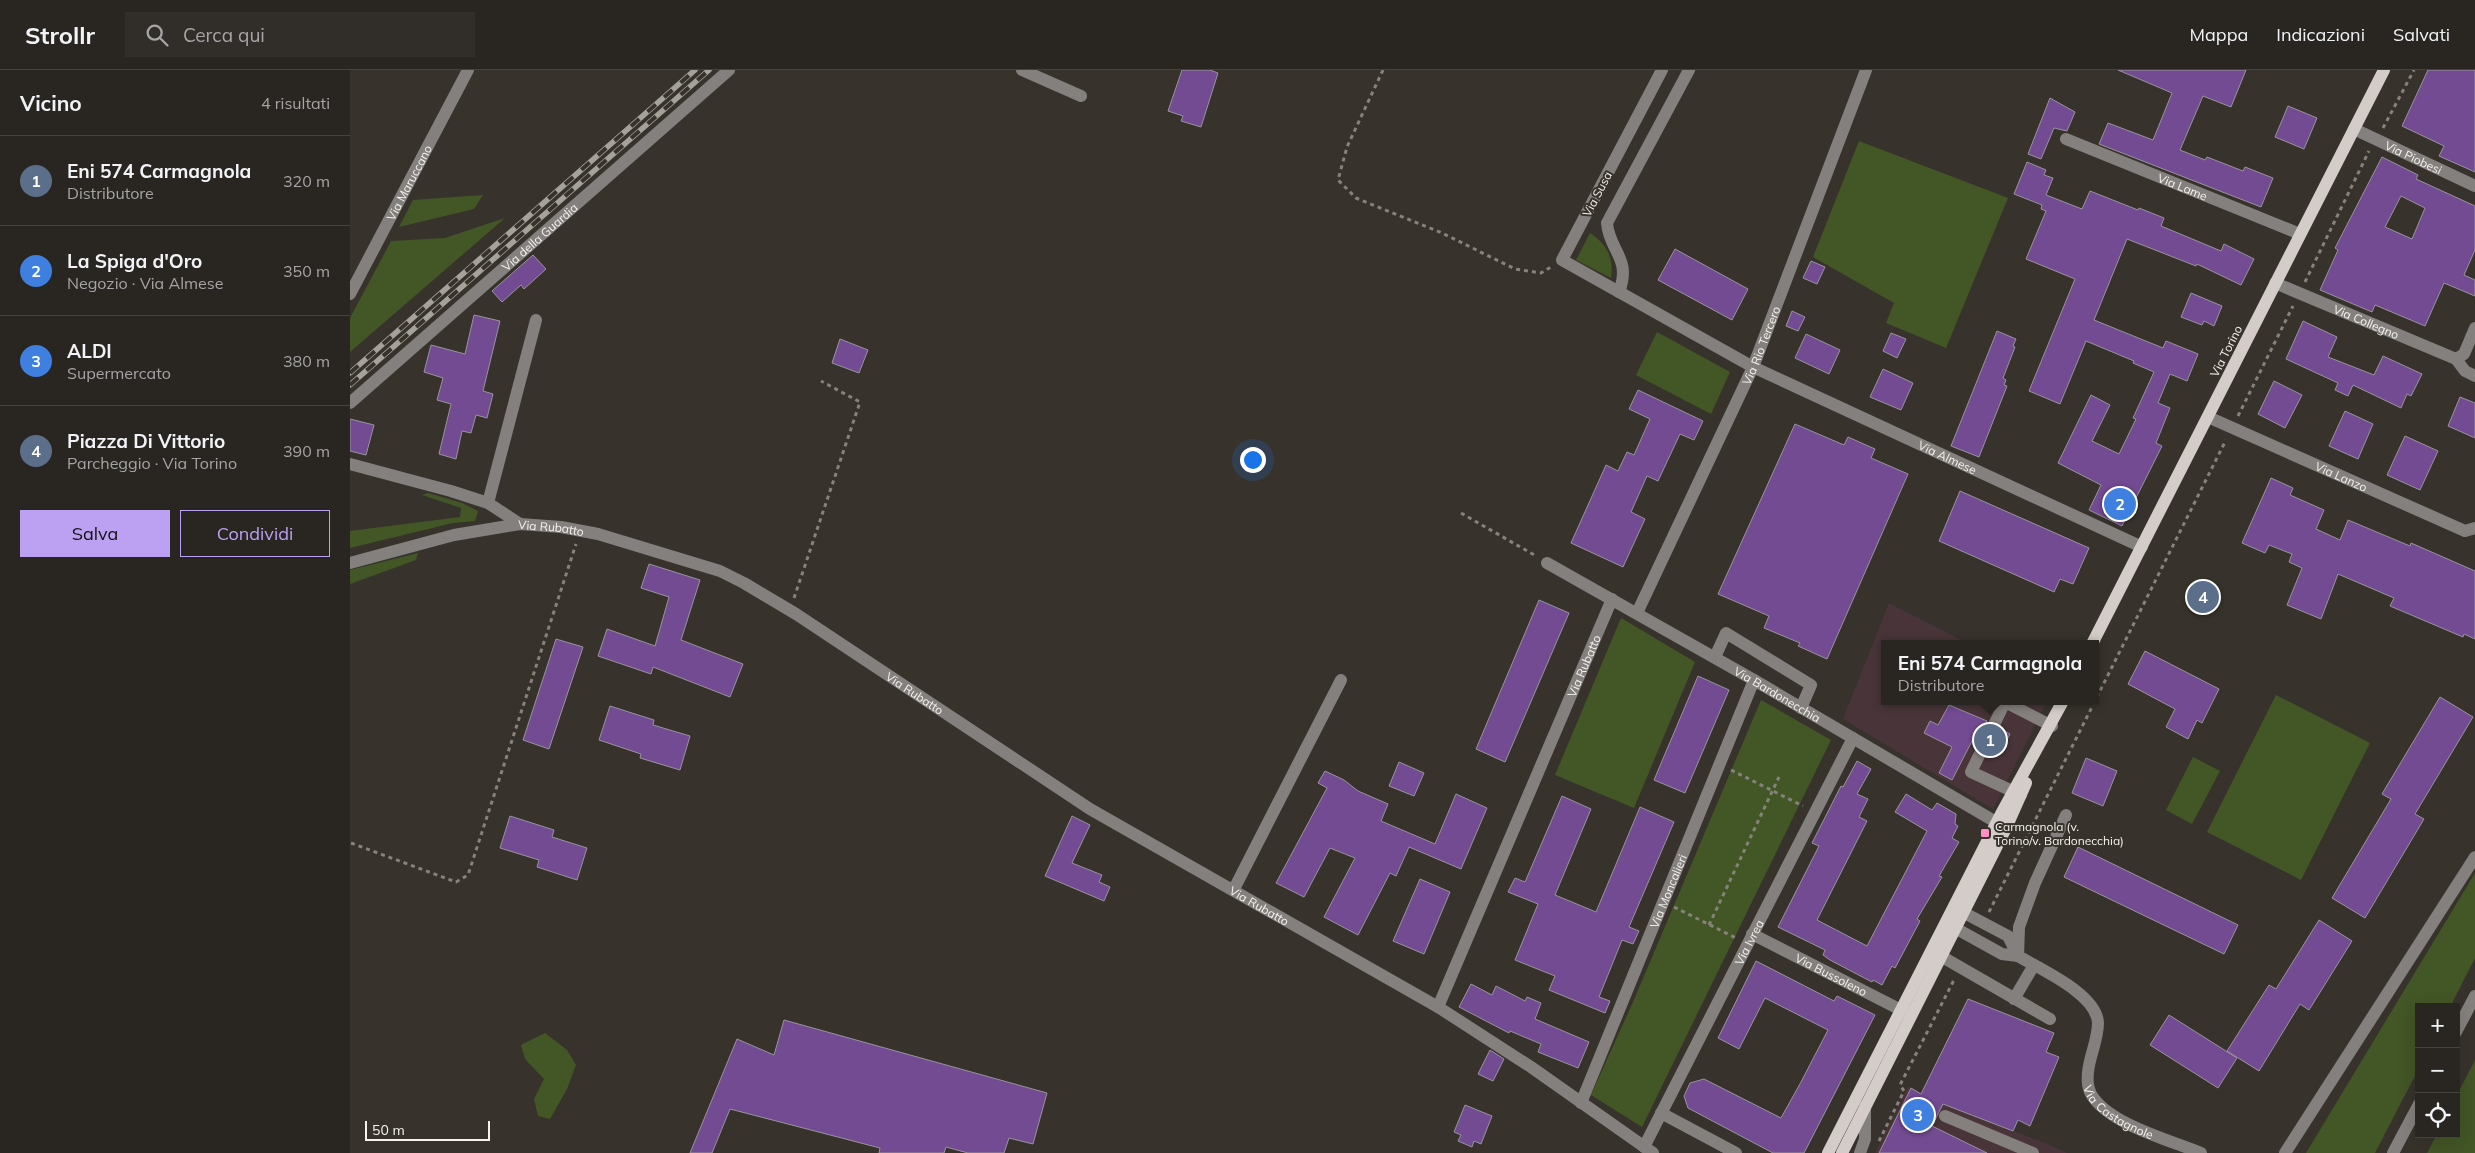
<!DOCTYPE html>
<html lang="it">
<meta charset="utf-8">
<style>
:root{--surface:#292621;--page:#312e2a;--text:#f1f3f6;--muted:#a5a5a5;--line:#45433f;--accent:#bca0f2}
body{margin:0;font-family:Mulish,sans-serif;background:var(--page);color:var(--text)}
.controls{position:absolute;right:15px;bottom:15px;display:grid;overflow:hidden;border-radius:0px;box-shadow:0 5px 20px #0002}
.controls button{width:45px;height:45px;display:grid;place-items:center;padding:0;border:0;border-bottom:1px solid var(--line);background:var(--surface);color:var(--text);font:25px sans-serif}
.scale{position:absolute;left:15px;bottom:12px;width:125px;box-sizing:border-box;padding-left:5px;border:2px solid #f5f3ee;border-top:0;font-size:14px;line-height:18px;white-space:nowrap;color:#f5f3ee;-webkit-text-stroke:4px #37332c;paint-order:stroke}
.you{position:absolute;left:902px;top:389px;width:18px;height:18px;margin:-12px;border:4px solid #fff;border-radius:50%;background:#1a73e8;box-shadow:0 0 0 8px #1a73e833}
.badge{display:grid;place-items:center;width:32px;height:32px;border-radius:50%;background:var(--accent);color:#fff;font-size:16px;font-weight:700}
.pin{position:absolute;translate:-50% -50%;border:2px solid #fff;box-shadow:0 1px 5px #0006}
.popup{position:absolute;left:1531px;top:570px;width:218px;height:65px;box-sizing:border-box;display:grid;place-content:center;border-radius:0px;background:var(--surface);filter:drop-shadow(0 1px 4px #0005);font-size:16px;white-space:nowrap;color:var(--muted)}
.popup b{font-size:19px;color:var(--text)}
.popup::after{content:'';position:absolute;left:50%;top:100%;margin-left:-10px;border:10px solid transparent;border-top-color:var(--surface)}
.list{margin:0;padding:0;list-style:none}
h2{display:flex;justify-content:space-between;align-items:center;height:65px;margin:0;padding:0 20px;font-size:21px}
h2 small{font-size:16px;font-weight:400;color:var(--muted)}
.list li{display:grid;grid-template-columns:32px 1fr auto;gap:15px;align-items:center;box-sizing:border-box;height:90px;padding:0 20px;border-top:1px solid var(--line)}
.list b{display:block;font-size:19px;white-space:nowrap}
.list p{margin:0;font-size:16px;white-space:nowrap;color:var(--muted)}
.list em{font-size:16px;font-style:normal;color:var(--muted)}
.actions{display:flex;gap:10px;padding:15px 20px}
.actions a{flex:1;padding:11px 0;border:1px solid var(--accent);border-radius:0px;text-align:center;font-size:18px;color:var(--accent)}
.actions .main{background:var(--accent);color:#111}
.icon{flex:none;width:28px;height:28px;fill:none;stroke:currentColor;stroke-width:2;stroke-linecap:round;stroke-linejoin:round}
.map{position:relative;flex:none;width:2125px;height:1083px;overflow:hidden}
header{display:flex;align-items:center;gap:30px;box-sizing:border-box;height:70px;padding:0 25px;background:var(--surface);border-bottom:1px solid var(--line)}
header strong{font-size:24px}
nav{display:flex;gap:28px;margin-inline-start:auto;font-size:18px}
.search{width:350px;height:45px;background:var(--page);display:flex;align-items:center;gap:12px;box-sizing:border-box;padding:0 18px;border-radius:0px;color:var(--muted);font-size:19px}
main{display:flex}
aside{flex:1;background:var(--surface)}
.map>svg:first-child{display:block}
</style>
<header>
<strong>Strollr</strong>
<div class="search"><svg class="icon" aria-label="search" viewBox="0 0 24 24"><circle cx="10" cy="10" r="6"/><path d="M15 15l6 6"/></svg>Cerca qui</div>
<nav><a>Mappa</a><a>Indicazioni</a><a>Salvati</a></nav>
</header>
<main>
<aside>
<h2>Vicino<small>4 risultati</small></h2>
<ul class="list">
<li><span class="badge" style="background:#5c6f8a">1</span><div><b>Eni 574 Carmagnola</b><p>Distributore</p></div><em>320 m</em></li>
<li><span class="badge" style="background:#3f7fe0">2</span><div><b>La Spiga d'Oro</b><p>Negozio · Via Almese</p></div><em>350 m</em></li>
<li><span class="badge" style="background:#3f7fe0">3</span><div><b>ALDI</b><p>Supermercato</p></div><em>380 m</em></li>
<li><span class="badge" style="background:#5c6f8a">4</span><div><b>Piazza Di Vittorio</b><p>Parcheggio · Via Torino</p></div><em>390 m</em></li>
</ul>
<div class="actions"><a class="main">Salva</a><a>Condividi</a></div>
</aside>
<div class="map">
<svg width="2125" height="1083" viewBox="0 0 2125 1083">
<rect width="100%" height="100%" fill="#37332c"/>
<g fill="#493539">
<path d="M1539 533 1619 574H1535V631H1697L1643 739 1493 649Z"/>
<path d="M1558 1016 1593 1034 1698 1074 1717 1083H1525Z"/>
</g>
<g fill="#435626">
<path d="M1509 71 1658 128 1596 278 1536 253 1544 233 1463 187Z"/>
<path d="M133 125 124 139 49 157 63 130Z"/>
<path d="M155 148 0 282V248L41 171 95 168Z"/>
<path d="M1240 163C1257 174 1264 188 1261 208L1226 190Z"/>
<path d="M1307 262 1380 302 1361 344 1286 305Z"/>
<path d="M78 423 112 433 128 441 125 451 103 453 0 478V461L110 447 111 438 72 425Z"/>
<path d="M68 483 66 490 0 514V500Z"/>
<path d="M1271 548 1345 592 1284 738 1205 705Z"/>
<path d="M1926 625 2020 673 1951 810 1857 762Z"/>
<path d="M1411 630 1481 670 1292 1057 1241 1025 1283 932Z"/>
<path d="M1843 687 1870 701 1842 754 1816 740Z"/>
<path d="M2125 803V888L2100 937H2069V998L2025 1083H1956Z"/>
<path d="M195 963 217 980 226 995 217 1019 200 1049 188 1046 184 1029 194 1009 175 989 171 975Z"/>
<path d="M2125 990V1083H2077L2087 1064H2106V1027Z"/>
</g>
<g fill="#734b92" stroke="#98949c" fill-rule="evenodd">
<path d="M832 0H860L868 3 851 57 831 51 833 46 818 41Z"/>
<path d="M1768 0H1896L1881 37 1853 26 1830 80 1855 90 1857 87 1893 101 1895 97 1923 108 1911 137 1749 74 1758 53 1803 70 1822 23Z"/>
<path d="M2078 0H2125V102L2089 86 2094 76 2052 56Z"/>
<path d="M1700 28 1725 42 1717 61 1704 58 1691 89 1678 84Z"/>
<path d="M1938 36 1967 48 1954 79 1925 67Z"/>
<path d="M2032 87 2068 105 2066 109 2125 136V180L2114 205 2125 210V226L2094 213 2075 256 2025 235 2022 242 1970 220 1988 180 1985 178ZM2051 126 2075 138 2062 169 2035 157Z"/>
<path d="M1677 92 1696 100 1694 105 1703 108 1696 125 1732 139 1740 121 1788 140 1789 138 1814 148 1811 156 1871 181 1874 174 1904 189 1891 215 1847 194 1846 196 1777 169 1744 250 1813 278 1816 271 1848 284 1837 311 1820 304 1808 333 1820 338 1806 373 1812 376 1772 456 1739 440 1751 415 1708 393 1741 325 1760 335 1742 371 1769 384 1786 349 1783 348 1804 302 1783 293 1784 291 1736 271 1710 334 1679 321 1725 209 1676 189 1696 141 1691 139 1692 135 1664 124Z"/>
<path d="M1325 179 1398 219 1382 250 1308 210Z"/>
<path d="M183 185 196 199 174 219 171 215 152 232 142 221Z"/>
<path d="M1461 191 1475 197 1467 214 1453 208Z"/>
<path d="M1841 223 1872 236 1864 256 1854 251 1852 255 1831 247Z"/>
<path d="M1442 241 1455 247 1448 261 1436 256Z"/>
<path d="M124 245 150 251 133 321 143 324 137 348 126 345 121 363 112 361 106 389 89 384 101 334 87 330 93 308 74 302 81 275 115 284Z"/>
<path d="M1953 251 1987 267 1978 287 2024 305 2033 286 2072 304 2061 326 2057 324 2051 338 2003 315 1998 326 1985 320 1988 313 1936 289Z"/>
<path d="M1647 261 1666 269 1663 276 1665 277 1653 308 1656 310 1654 315 1657 316 1629 387 1601 376Z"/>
<path d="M1541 263 1556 269 1547 288 1533 281Z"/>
<path d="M1456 264 1490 280 1479 304 1445 288Z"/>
<path d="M490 269 518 280 509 303 482 293Z"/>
<path d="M1533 299 1563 313 1551 340 1520 327Z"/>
<path d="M1924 311 1952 325 1935 358 1908 344Z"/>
<path d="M1288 320 1353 351 1344 370 1330 364 1308 411 1297 406 1281 442 1295 449 1273 497 1221 473 1256 395 1268 401 1277 382 1284 385 1300 349 1279 339Z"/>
<path d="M2110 327 2125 333V368L2098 356Z"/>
<path d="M1995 341 2023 354 2008 389 1979 376Z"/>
<path d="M0 349 24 355 16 385 0 381Z"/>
<path d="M1445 354 1494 375 1498 367 1525 379 1521 388 1558 404 1477 589 1448 576 1450 573 1414 558 1419 546 1368 524Z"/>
<path d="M2055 366 2088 381 2070 420 2037 405Z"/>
<path d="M1921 408 1943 418 1940 425 1974 440 1966 459 1990 470 1998 450 2060 476 2061 473 2125 501V569L2114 564 2113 567 2040 536 2044 528 1988 504 1971 549 1937 535 1952 498 1939 492 1942 484 1919 475 1915 483 1892 473Z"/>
<path d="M1610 421 1739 478 1723 514 1710 509 1704 522 1589 471Z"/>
<path d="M299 494 350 510 331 570 393 594 380 627 303 597 301 604 248 586 257 559 305 576 319 527 291 518Z"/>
<path d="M1189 530 1219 543 1155 692 1126 679Z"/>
<path d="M206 569 233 577 199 679 173 670Z"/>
<path d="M1795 581 1869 619 1852 653 1847 650 1838 669 1816 657 1825 639 1778 614Z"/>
<path d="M1348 606 1379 620 1335 723 1304 710Z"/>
<path d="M2090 627 2123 647 2065 744 2074 749 2015 848 1982 828 2041 729 2032 724Z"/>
<path d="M1599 635 1637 651 1626 673 1622 671 1602 710 1589 703 1602 677 1574 663 1580 651 1588 655Z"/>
<path d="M260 636 304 650 303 655 340 666 330 700 290 688 291 684 249 670Z"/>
<path d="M1651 659 1660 664 1649 685 1640 681Z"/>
<path d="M1736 688 1767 701 1753 736 1722 723Z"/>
<path d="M1507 691 1521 699 1507 724 1518 729 1509 747 1517 751 1467 850 1517 876 1577 761 1545 742 1556 724 1582 740 1587 733 1606 744 1605 754 1608 756 1602 768 1609 772 1589 806 1592 807 1567 849 1570 851 1545 898 1542 896 1532 915 1523 910 1522 912 1480 890 1473 885 1475 880 1428 857 1469 776 1462 773 1491 716 1493 717Z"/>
<path d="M1049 692 1074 703 1064 726 1039 716Z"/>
<path d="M975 701 994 710 1008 721 1038 734 1031 751 1085 774 1106 724 1137 738 1111 799 1059 777 1046 806 1040 803 1008 865 974 847 1005 788 980 778 954 827 926 813 977 718 968 713Z"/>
<path d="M1212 726 1241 739 1205 825 1246 842 1290 737 1324 752 1279 857 1289 861 1283 874 1272 870 1249 927 1260 931 1255 943 1199 920 1205 906 1165 890 1188 834 1158 822 1165 808 1175 812Z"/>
<path d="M160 746 204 760 202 767 237 778 227 810 187 797 189 790 150 778Z"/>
<path d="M722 746 740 755 722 793 752 805 749 812 760 817 754 831 695 806Z"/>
<path d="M1728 777 1888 855 1874 884 1714 807Z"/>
<path d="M1070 809 1100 822 1074 884 1043 871Z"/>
<path d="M1969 850 2002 871 1959 940 1950 934 1909 1001 1877 981 1919 915 1926 919Z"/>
<path d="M1406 891 1484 931 1487 926 1525 945 1454 1083H1423L1338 1038 1334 1026 1340 1013 1354 1009 1431 1048 1451 1012 1478 960 1415 928 1389 979 1368 968Z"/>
<path d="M1121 914 1142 925 1146 916 1175 931 1177 927 1191 933 1185 949 1239 972 1228 998 1188 982 1191 974 1160 961 1159 963 1109 937Z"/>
<path d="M1618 929 1704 963 1696 982 1709 987 1680 1056 1668 1050 1663 1061 1593 1034 1582 1056 1637 1083H1529L1561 1018 1571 1024Z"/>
<path d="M1819 945 1887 988 1868 1018 1800 975Z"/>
<path d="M434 950 697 1023 683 1074 659 1068 654 1083H618L596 1077 594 1083H529L530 1078 380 1039 362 1083H340L387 969 424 985Z"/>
<path d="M1140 980 1154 989 1143 1011 1128 1004Z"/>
<path d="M1115 1035 1142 1046 1131 1074 1124 1071 1122 1077 1108 1071 1111 1065 1104 1062Z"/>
</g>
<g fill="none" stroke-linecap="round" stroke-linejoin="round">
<g stroke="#86837c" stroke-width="3" stroke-dasharray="4 4" stroke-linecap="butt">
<path d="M1033 0 997 77 988 110 1006 128 1092 163 1165 199 1191 203 1201 197"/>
<path d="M2033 58 2064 0"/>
<path d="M1955 212 2019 81"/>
<path d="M1888 346 1943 236"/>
<path d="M1111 443 1186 486"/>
<path d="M444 528 510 332 471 311"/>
<path d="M1381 700 1453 736"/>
<path d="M1 773 106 812 118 805 226 474"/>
<path d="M1324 837 1386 868"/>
<path d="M1639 842 1876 370"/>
<path d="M1359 855 1429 707"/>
<path d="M1529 1071 1554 1021 1550 1015 1604 910"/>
</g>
<g stroke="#84807e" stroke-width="12">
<path d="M672 0 731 26"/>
<path id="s1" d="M1312 0 1212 190 1403 297 1792 477"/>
<path id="s2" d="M2004 59 2125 116"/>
<path id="s3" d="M1716 69 1950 164"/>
<path id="s4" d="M1925 213 2106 289 2115 301 2125 306"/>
<path d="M1269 222C1282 188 1259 181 1257 153L1339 0"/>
<path id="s5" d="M0 224 118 0"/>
<path d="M2106 289 2114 284 2125 258"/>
<path id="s6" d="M0 333 379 0"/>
<path id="s7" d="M1858 347 2115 461 2125 458"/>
<path d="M0 394 101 421 138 433 170 454"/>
<path d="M138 433 186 250"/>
<path id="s8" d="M0 493 104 465 170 454 211 457 248 464 370 501 394 513 446 544 740 739 1088 937 1181 997 1303 1083"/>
<path id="s9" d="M1197 493 1404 610 1656 758"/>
<path id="s10" d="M1287 543 1403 297 1516 0"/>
<path d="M1365 587 1376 563 1461 615 1451 638"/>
<path d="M1671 725 1621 702 1655 632 1702 656"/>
<path id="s11" d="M1716 745 1685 813 1669 857 1668 886C1690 899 1747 924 1748 953 1748 964 1744 976 1741 987 1738 998 1735 1013 1741 1024 1758 1054 1820 1070 1851 1083"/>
<path d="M884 819 991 610"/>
<path d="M1596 853 1652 884 1668 886 1658 866 1605 838"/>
<path id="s12" d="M1402 864 1559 944"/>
<path d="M1582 881 1700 949"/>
<path d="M1664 929 1684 895"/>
<path id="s13" d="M1088 937 1262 529"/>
<path d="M2106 962 2125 926"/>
<path id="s14" d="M1231 1033 1404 610"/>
<path d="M1311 1043 1386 1083"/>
<path d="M1595 1046 1683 1083"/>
<path id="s15" d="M1294 1077 1503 668"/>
<path d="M1510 1083 1515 1069V1036"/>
<path d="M1935 1083 2125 787"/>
<path d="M2043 1083 2069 1034"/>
</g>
<g stroke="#d4ccc8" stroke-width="12">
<path d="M1742 574 2034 0"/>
<path d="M1478 1083 1651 744 1713 631"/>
<path d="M1492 1083 1656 758 1676 713"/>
</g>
<g stroke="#a5a29c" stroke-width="5.5">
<g id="rail">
<path d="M0 303 345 0"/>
<path d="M0 315 359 0"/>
</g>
</g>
<use href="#rail" stroke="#37332c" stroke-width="4" stroke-dasharray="11" stroke-linecap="butt"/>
</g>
<rect fill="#fc8fc3" stroke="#37332c" stroke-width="2" x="1630" y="758" width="10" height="10" rx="2.5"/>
<g text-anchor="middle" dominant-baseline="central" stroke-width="4" stroke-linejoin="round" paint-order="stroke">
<g font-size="12" fill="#f5f3ee" stroke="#37332c">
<text stroke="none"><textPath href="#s2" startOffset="66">Via Piobesi</textPath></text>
<text stroke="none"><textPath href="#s5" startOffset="126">Via Maruccano</textPath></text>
<text stroke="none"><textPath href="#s3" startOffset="126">Via Lame</textPath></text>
<text transform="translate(1247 124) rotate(-62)">Via Susa</text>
<text stroke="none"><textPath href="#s6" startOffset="252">Via della Guardia</textPath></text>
<text stroke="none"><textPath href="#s4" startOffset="99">Via Collegno</textPath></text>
<text stroke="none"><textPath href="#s10" startOffset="295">Via Rio Tercero</textPath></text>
<text transform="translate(1876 281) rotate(-63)">Via Torino</text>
<text stroke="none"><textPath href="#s1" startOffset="648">Via Almese</textPath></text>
<text stroke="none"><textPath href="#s7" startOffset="146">Via Lanzo</textPath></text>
<text stroke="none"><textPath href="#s8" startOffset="206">Via Rubatto</textPath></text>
<text stroke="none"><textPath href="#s13" startOffset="371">Via Rubatto</textPath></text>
<text stroke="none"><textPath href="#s8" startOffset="611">Via Rubatto</textPath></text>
<text stroke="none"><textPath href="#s9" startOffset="265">Via Bardonecchia</textPath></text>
<text stroke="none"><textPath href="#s14" startOffset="229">Via Moncalieri</textPath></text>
<text stroke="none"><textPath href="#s8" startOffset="1016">Via Rubatto</textPath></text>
<text stroke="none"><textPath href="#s15" startOffset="230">Via Ivrea</textPath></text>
<text stroke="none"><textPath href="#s12" startOffset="89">Via Bussoleno</textPath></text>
<text stroke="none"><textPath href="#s11" startOffset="364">Via Castagnole</textPath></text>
</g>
<g font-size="12" fill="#f5f3ee" stroke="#37332c" text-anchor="start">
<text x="1645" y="756">Carmagnola (v.<tspan x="1645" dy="14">Torino/v. Bardonecchia)</tspan></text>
</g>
</g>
</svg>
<div class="controls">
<button>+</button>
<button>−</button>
<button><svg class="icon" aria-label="locate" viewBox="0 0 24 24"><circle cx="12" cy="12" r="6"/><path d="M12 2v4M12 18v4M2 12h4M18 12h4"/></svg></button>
</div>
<div class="scale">50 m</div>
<div class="you"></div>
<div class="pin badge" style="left:1640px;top:670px;background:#5c6f8a">1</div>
<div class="popup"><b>Eni 574 Carmagnola</b>Distributore</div>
<div class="pin badge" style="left:1770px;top:434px;background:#3f7fe0">2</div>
<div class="pin badge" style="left:1568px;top:1045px;background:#3f7fe0">3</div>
<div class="pin badge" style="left:1853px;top:527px;background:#5c6f8a">4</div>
</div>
</main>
